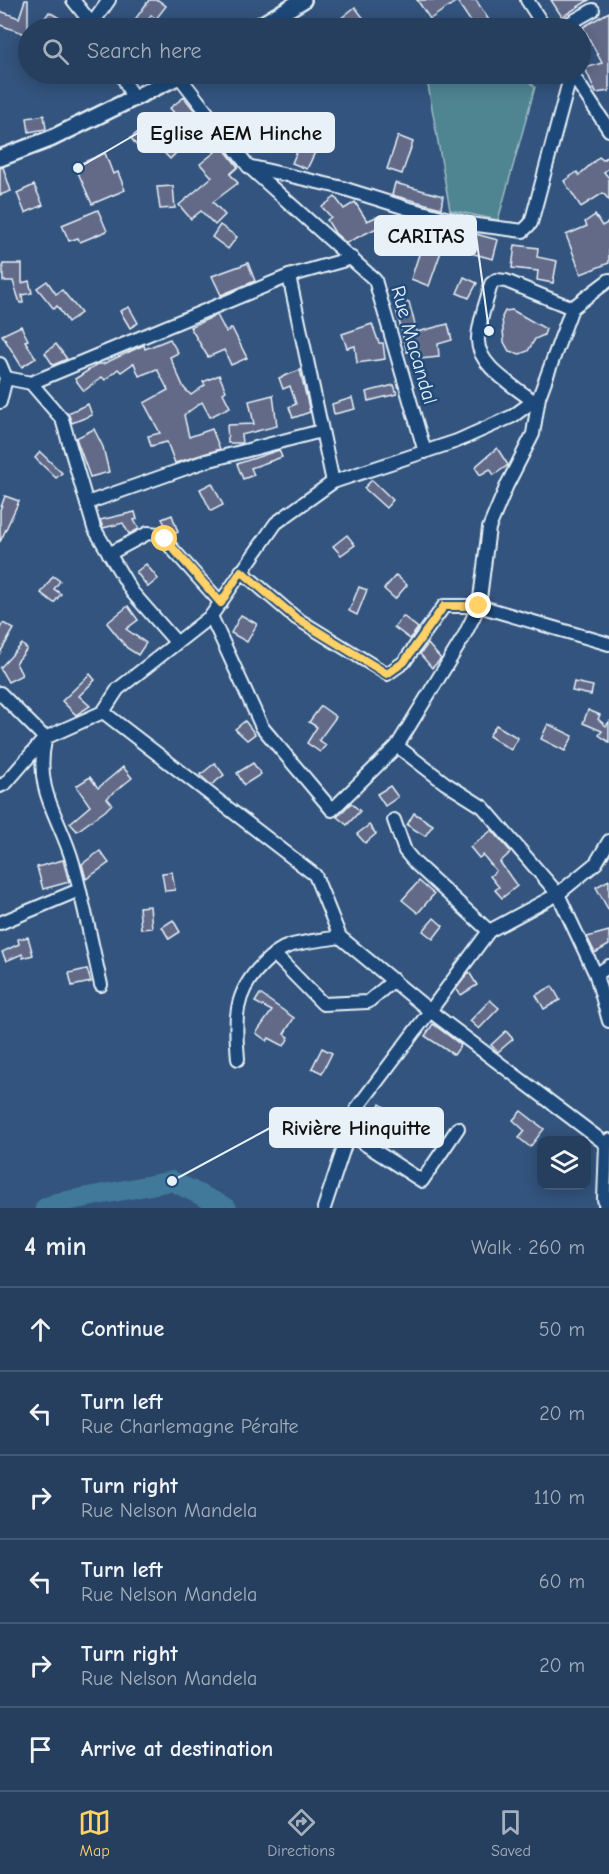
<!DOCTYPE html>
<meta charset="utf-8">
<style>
:root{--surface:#263f5e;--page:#324a67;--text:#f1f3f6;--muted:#a4afbc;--line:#425873;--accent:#ffd166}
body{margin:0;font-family:"Comic Neue",sans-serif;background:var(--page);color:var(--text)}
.controls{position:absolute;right:18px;bottom:18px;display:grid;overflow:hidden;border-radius:12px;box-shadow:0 3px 15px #0003}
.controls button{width:54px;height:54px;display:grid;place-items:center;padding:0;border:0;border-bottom:2px solid var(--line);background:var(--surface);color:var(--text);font:30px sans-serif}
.stop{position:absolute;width:18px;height:18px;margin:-14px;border:4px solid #ffd166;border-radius:50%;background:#fff}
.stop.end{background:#ffd166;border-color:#fff;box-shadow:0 2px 6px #0008}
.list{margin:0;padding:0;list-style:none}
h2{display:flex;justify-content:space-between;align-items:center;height:78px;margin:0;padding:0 24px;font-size:26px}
h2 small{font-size:20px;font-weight:400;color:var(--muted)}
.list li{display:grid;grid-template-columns:39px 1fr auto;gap:18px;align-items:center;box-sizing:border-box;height:84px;padding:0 24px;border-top:2px solid var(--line)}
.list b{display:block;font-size:22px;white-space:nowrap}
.list p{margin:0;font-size:20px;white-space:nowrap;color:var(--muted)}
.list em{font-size:20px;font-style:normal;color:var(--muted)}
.icon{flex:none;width:33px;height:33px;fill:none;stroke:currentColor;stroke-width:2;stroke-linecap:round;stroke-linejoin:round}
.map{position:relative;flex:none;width:609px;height:1208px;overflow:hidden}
.search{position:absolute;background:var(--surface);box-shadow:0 3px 15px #0003;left:18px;right:18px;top:18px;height:66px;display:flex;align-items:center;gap:15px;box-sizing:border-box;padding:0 21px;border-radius:33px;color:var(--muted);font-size:22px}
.sheet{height:582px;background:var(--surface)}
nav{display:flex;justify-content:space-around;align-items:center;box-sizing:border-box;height:84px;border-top:2px solid var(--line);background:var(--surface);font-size:16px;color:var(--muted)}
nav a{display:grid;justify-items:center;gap:3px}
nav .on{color:var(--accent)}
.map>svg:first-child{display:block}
</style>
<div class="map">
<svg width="609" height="1208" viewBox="0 0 609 1208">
<rect width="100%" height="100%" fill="#33547e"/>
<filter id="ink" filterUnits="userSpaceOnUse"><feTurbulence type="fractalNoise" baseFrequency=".0167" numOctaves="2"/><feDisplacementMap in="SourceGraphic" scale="12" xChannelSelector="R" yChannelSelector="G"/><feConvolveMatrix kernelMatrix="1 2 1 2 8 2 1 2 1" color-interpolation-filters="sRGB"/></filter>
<g filter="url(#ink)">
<path fill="#508491" stroke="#9cbac4" stroke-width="1.5" d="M426 74H513L524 77 535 87 498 220 450 210Z"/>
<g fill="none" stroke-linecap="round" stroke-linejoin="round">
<path stroke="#41799a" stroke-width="20" d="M45 1208 56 1203 172 1181 227 1208"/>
</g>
<g fill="#626a88" stroke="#e8f1f8" stroke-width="1.5">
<path d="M25 0H28V35L0 25V11L19 18Z"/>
<path d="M149 0H158L166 6 156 19 151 15 144 28H129Z"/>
<path d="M417 0H476L494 28H475L457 1 430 19Z"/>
<path d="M551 0H589L562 17Z"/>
<path d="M355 7 371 28H345L339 20Z"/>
<path d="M49 12 63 20 58 28H38Z"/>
<path d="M609 12V91L596 93 585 68 602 63 583 27Z"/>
<path d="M184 97 238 167 230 174 238 183 213 202 225 215 215 225 201 211 191 219 179 205 212 177 200 164 215 152 199 133 194 137 170 108Z"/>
<path d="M44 115 46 129 29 132 27 118Z"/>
<path d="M153 118 164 133 160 136 177 152 170 159 151 139 139 149 131 138 143 128 140 124Z"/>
<path d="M398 136 413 142 402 174 387 169Z"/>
<path d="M303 137 319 144 307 169 292 163Z"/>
<path d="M105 153 113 174 118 172 125 190 92 204 75 166Z"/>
<path d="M609 155V168L604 172 609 178V200L603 193 581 207 564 181 577 172 579 175 599 157 603 160Z"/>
<path d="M3 167 11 191 0 195V168Z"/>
<path d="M395 183 443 196 441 208 392 195Z"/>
<path d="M34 185 43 205 25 213 17 193Z"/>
<path d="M173 186 175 208 160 209 157 187Z"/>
<path d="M335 197 344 209 355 202 367 221 376 217 381 226 346 243 335 233 327 220 331 217 322 207Z"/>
<path d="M98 210 107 231 80 242 78 238 69 241 62 225Z"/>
<path d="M595 215 602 226 609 222V263L581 274 566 235 587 226 585 222Z"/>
<path d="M220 225 237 237 228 249 212 237Z"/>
<path d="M468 232 498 240 493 259 463 251Z"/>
<path d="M424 239 443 246 429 286 411 279Z"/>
<path d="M515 245 538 248 537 257 557 261 553 283 537 280 538 271 512 268Z"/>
<path d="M248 263 255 281 221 295 212 276Z"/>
<path d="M3 264H22V283L29 281 32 293 22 295 23 303H20L13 281H3Z"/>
<path d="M464 277 477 283 469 298 457 293Z"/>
<path d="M47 281 56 294 62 290 81 313 68 322 57 306 54 309 37 288Z"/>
<path d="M409 302 417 332 448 324 452 340 438 344 439 357 420 359 418 349 407 352 395 305Z"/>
<path d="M129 307 138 323 130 328 120 311Z"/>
<path d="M512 310 546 329 544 335 535 339 528 351 520 354 509 351 504 342 502 317 505 311Z"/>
<path d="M217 315 226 332 232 328 247 358 231 365 224 350 208 357 190 327Z"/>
<path d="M372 324 379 343H383L385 359 357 363 355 346 347 348 342 334Z"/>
<path d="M21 326 28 340 25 341 36 358 22 367 2 335Z"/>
<path d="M170 339 178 353 170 357 184 388 191 395 205 385 203 382 219 375 226 391 223 393 230 407 210 417 202 402 184 415 189 437 212 429 220 449 175 463 167 442 151 446 148 436 160 433 144 403 168 390 157 369 139 376 134 363 121 372 118 369 105 380 102 377 84 391 75 379 98 364H103L144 345 145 349Z"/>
<path d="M56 344 67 359 53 365 45 353Z"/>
<path d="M300 370 310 412 293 418 289 407 296 404 290 386 283 389 279 378Z"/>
<path d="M394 385 397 394 368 401 366 392Z"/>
<path d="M273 395 277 426 241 435 242 443H228L227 425 254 424 249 401Z"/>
<path d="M352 398 355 409 334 414 332 404Z"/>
<path d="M88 404 92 415 72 423 68 413Z"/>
<path d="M94 429 103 447 109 472 90 477 76 438Z"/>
<path d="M497 448 508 465 494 475 490 469 480 475 475 467Z"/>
<path d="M279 450 282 457 251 468 254 475 243 479 237 464Z"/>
<path d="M40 452 62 473 56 478 35 458Z"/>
<path d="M372 480 393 500 386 508 364 488Z"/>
<path d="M212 483 223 505 211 511 200 489Z"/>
<path d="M5 496 19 501 0 542V510Z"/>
<path d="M135 512 137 519 134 520 139 529 129 534 123 523 103 528 102 525 100 520Z"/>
<path d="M172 515 178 532 171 535 162 519Z"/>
<path d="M347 535 355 545 341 555 333 546Z"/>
<path d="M146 564 158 579 148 587 136 572Z"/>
<path d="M396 575 407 585 395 599 384 589Z"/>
<path d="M53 576 60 581 54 589 61 594 54 603 41 593Z"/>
<path d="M359 587 367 590 357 615 349 611Z"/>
<path d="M128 606 138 620 126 629 146 643 138 655 127 648 107 623Z"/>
<path d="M241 615 257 624 247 642 231 633Z"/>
<path d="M403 616 418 628 410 639 394 627Z"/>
<path d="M3 623 14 629 0 653V628Z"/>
<path d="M22 644 27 649 16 663 22 675 8 682 0 668Z"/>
<path d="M428 644 441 659 432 668 420 654Z"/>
<path d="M90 674 95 680 79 696 90 706 76 715 62 701Z"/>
<path d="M574 682 593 686 591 695 572 691Z"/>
<path d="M321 706 336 717 319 740 326 745 320 752 307 743 317 727 309 722Z"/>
<path d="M588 710 600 715 598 719 606 726 609 722V742L599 735 602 731 583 723Z"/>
<path d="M245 721 255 734 247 740 235 729Z"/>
<path d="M548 724 573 736 565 751 541 739Z"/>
<path d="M496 725 518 738 511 750 489 736Z"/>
<path d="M215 763 224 775 211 785 200 775Z"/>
<path d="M253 763 261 774 244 785 237 773Z"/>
<path d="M123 767 132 778 107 798 112 804 105 811 77 831 70 823 90 806 76 786 90 777 98 788Z"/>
<path d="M390 786 398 797 385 806 377 794Z"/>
<path d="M351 803 360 811 347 825 337 817Z"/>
<path d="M414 813 433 825 425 836 407 825Z"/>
<path d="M369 825 376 834 365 843 357 834Z"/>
<path d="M492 830 511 852 500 862 517 886 502 898 495 890 499 887 490 876 496 871 483 855 479 858 470 847Z"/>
<path d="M100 851 109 863 86 879 82 864Z"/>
<path d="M63 860 69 882 43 889 37 867Z"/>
<path d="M172 872 175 890 165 891 162 873Z"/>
<path d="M609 880V911L596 887Z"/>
<path d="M419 881 434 894 418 913 402 900Z"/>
<path d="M150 906 152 928 141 929 139 907Z"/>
<path d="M434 918 443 926 433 939 423 931Z"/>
<path d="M173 920 180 932 169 939 162 927Z"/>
<path d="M609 931V945L595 953 587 937Z"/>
<path d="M28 937 33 955 23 958 22 954 6 961 2 952 19 944 18 939Z"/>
<path d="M87 969 91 982 72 986 69 973Z"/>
<path d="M469 972 477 985 461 995 456 989Z"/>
<path d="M552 986 560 1000 544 1009 536 995Z"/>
<path d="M260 994 294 1018 284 1034 289 1037 284 1046 269 1038 267 1041 256 1033 272 1011 255 1002Z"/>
<path d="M490 1000 499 1008 479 1029 470 1021Z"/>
<path d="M433 1024 461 1045 454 1055 425 1036Z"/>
<path d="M506 1031 513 1039 498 1052 491 1045Z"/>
<path d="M322 1048 332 1053 322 1073 312 1068Z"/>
<path d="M380 1104 392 1112 384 1124 372 1115Z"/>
<path d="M521 1111 544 1129 530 1147 519 1138 525 1131 513 1120Z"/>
</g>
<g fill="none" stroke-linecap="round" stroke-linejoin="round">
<g stroke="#e8f1f8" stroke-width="16">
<g id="minor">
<path d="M73 0 95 28"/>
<path d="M527 0 545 28"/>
<path d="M92 24 109 0"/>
<path d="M561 28 593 10"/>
<path d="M122 74 133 99"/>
<path d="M572 74 609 130"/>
<path d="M179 76 248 166 375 280 425 452"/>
<path d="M252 167 339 187 406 208 469 224 523 231 531 223 571 74"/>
<path d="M289 276 333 482"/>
<path d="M0 364 6 378 0 402"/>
<path d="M6 378 31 383 62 419 94 528 132 592 176 642"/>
<path d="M31 383 289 276 352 258"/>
<path d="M534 402C515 386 476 366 478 338 479 320 487 301 491 284L496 280 506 281 572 308"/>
<path d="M87 503 206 461 321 431"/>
<path d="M109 554 148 533 159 534 221 603"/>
<path d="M241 571 296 618 387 674 404 662 444 606H479L609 644"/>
<path d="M211 616 262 727 332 810 397 746 445 783 483 807 558 894 596 975 609 1021"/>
<path d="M0 693 45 738"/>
<path d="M103 712 315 875 340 937 430 1011 489 931 558 894 596 863 609 841"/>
<path d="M45 740C34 793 60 816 73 863 84 904 92 945 101 985"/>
<path d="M397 746 463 638 479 606 489 528 507 485 533 434 539 397"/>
<path d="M0 786 6 783 45 738 103 712 118 689 211 616 276 523 333 482 457 441 513 416 539 397 572 308 609 280"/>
<path d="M394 820 405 851 415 863 489 931"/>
<path d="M0 923 79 890"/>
<path d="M274 954 323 1004 368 1002 394 980"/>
<path d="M596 975 609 966"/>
<path d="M238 1059C235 1020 233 993 263 964 270 957 279 949 289 946 305 941 324 940 340 937"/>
<path d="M349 1134 422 1181 458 1128"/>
<path d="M606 1144 604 1199 606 1208"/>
<path d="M324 1208 357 1108 430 1011 606 1144 609 1140"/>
</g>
</g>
<g stroke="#e8f1f8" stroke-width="20">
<g id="major">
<path d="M256 28 303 0"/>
<path d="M0 158 50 139 183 74"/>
</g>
</g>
<use href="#minor" stroke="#1f4a7a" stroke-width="12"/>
<use href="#major" stroke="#1f4a7a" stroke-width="15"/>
</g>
</g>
<g fill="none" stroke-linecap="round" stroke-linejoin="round" filter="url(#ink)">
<path stroke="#ffd166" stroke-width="8" d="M165 539 221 603 241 571 296 618 387 674 404 662 444 606H479"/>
</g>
<g text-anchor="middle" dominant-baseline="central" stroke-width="5" stroke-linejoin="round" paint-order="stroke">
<g font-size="20" fill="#e8f1f8" stroke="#1f4a7a">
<text transform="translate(414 345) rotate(74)">Rue Macandal</text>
</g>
</g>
<path fill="none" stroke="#e8f1f8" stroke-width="2" d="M78 168L138 133M489 331L476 235M172 1181L270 1128"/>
<g fill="#e8f1f8" stroke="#1f4a7a" stroke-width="2">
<circle cx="78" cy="168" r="6"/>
<circle cx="489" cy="331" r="6"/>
<circle cx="172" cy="1181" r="6"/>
</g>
<g fill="#e8f1f8" stroke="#e8f1f8" stroke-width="2">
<rect x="138" y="113" width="196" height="39" rx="6"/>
<rect x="375" y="216" width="101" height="39" rx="6"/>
<rect x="270" y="1108" width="173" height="39" rx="6"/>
</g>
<g font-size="21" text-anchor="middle" font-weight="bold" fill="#111">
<text x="236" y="140">Eglise AEM Hinche</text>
<text x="426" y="243">CARITAS</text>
<text x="356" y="1135">Rivière Hinquitte</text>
</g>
</svg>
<div class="controls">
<button><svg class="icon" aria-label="layers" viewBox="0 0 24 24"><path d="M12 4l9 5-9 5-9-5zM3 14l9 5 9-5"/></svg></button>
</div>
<div class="stop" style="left:165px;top:539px"></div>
<div class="stop end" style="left:479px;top:606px"></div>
<div class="search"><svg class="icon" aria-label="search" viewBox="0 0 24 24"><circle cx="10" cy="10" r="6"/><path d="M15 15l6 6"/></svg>Search here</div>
</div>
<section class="sheet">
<h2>4 min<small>Walk · 260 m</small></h2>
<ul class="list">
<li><svg class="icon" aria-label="ahead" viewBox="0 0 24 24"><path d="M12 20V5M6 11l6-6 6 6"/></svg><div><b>Continue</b></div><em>50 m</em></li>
<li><svg class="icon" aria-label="left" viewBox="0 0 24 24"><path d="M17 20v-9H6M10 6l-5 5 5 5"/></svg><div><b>Turn left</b><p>Rue Charlemagne Péralte</p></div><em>20 m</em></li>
<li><svg class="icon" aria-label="right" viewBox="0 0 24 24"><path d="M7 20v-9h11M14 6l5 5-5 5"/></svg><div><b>Turn right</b><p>Rue Nelson Mandela</p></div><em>110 m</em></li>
<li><svg class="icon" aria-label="left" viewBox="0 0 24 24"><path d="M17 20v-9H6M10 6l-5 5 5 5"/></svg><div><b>Turn left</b><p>Rue Nelson Mandela</p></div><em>60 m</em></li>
<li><svg class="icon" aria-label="right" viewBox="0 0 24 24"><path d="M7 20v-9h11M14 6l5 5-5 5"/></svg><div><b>Turn right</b><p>Rue Nelson Mandela</p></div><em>20 m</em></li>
<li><svg class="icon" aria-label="arrive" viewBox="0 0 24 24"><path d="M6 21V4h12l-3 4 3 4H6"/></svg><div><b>Arrive at destination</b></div></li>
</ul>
</section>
<nav>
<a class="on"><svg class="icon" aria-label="map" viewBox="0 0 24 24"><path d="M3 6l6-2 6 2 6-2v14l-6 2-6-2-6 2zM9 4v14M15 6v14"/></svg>Map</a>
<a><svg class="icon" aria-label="directions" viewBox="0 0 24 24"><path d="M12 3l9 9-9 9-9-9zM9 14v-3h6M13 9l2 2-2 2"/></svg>Directions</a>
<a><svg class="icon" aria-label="saved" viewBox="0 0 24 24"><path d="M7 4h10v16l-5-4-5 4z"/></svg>Saved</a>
</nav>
